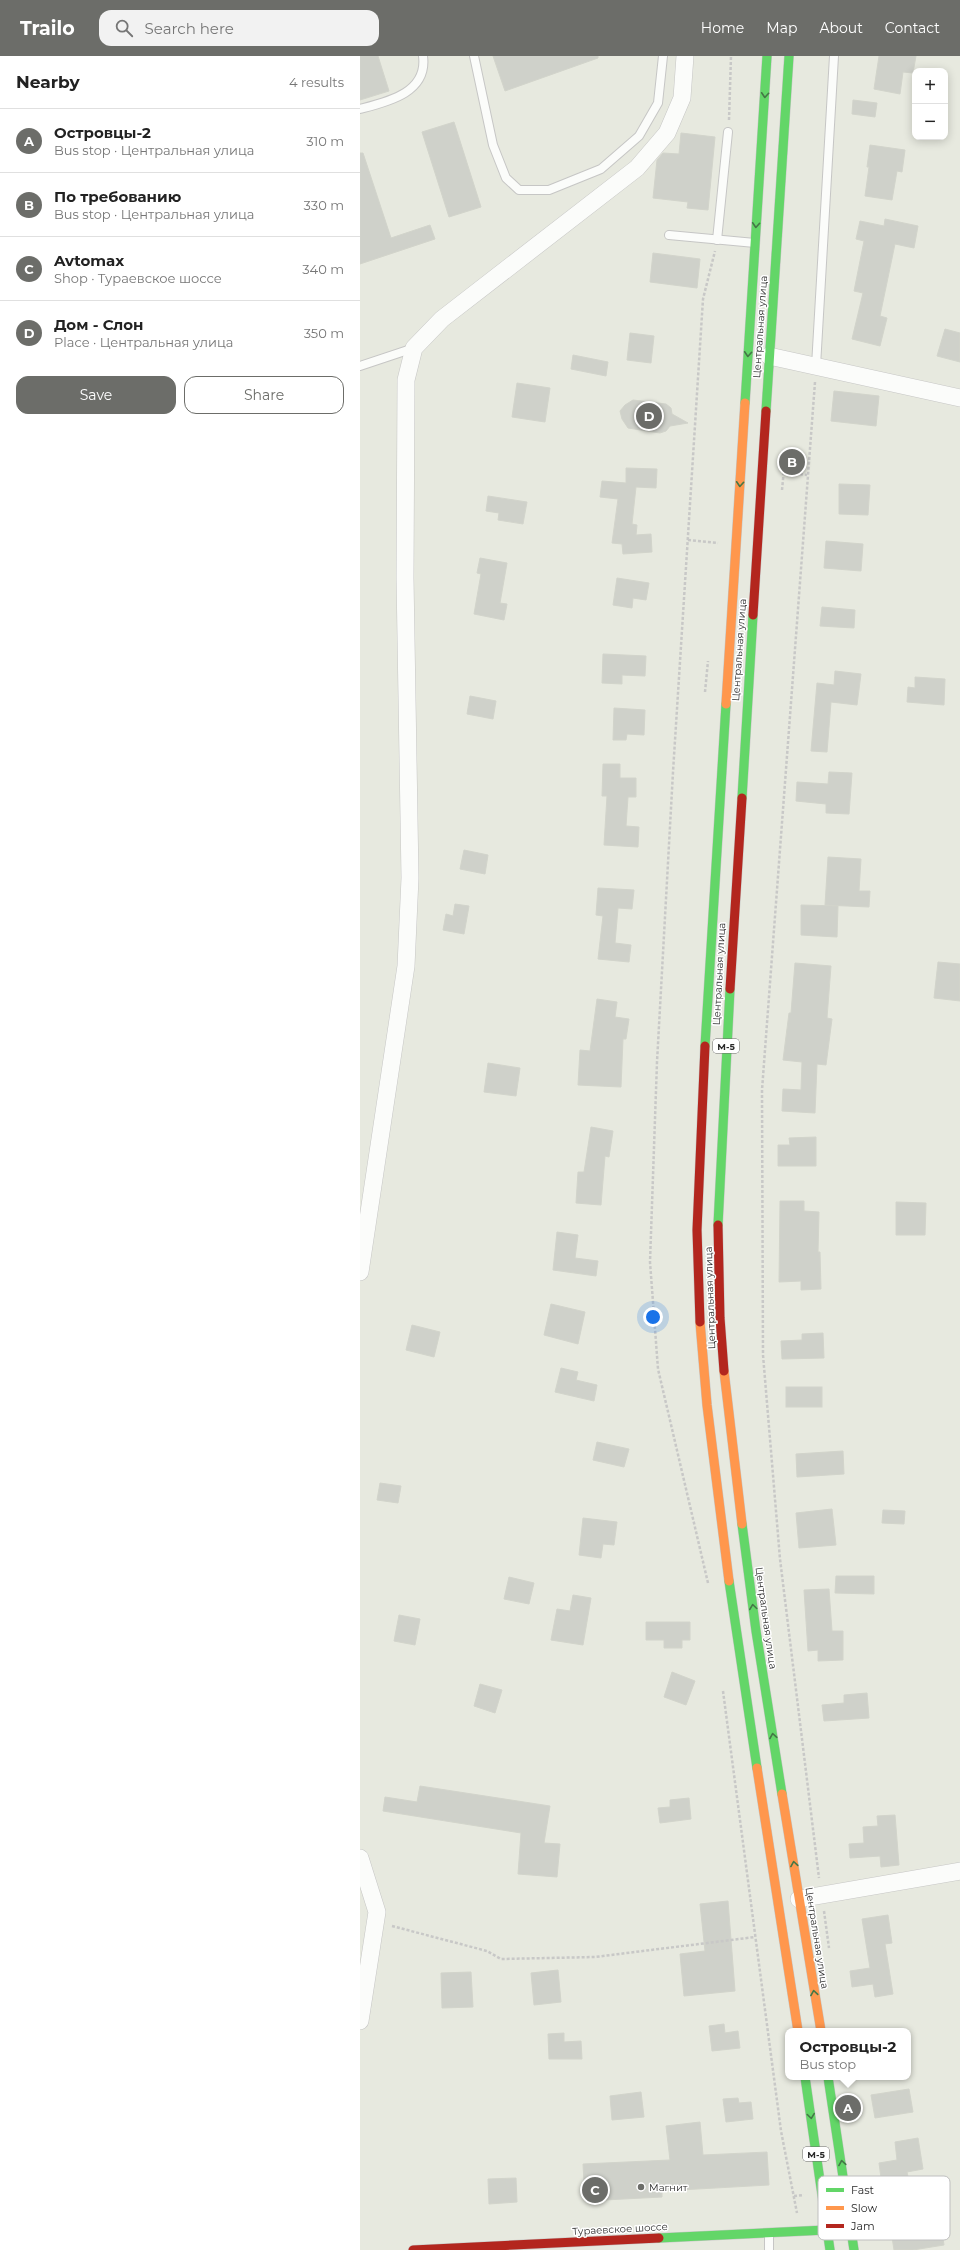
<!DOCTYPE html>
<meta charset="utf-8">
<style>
:root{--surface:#fff;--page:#f2f2f2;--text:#222;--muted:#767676;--line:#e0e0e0;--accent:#6c6d69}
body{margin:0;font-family:Montserrat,sans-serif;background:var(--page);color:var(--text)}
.controls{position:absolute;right:12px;top:12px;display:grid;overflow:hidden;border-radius:8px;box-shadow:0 2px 10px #0003}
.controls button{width:36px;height:36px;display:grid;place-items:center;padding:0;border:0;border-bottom:1px solid var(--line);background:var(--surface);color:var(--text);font:20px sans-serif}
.you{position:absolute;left:293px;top:1261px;width:14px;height:14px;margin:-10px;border:3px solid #fff;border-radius:50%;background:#1a73e8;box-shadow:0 0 0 6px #1a73e833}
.badge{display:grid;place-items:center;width:26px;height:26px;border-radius:50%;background:var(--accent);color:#fff;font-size:13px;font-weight:700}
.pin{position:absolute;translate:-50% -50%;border:2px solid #fff;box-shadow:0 1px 4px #0006}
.popup{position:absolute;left:425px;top:1972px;width:126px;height:52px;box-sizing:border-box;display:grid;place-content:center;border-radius:8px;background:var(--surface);filter:drop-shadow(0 1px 3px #0005);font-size:13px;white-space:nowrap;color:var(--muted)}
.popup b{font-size:15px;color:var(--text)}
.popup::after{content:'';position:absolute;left:50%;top:100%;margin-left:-8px;border:8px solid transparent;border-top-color:var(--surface)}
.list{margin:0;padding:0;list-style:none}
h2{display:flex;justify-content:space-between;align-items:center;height:52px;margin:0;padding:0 16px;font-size:17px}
h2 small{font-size:13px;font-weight:400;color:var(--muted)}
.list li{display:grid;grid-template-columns:26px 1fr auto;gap:12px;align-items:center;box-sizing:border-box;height:64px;padding:0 16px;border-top:1px solid var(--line)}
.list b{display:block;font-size:15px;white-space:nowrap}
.list p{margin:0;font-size:13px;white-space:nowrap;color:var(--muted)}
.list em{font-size:13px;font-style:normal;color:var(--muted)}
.actions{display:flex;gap:8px;padding:12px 16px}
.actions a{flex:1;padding:9px 0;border:1px solid var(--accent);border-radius:12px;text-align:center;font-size:14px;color:var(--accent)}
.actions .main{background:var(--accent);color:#fff}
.icon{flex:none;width:22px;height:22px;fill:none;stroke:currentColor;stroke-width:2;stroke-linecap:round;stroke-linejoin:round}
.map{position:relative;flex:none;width:600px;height:2194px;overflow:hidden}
header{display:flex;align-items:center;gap:24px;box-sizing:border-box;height:56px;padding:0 20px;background:var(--accent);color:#fff}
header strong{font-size:19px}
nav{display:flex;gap:22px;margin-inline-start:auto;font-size:14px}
.search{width:280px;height:36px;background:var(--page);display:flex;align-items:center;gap:10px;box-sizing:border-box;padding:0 14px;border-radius:12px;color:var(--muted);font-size:15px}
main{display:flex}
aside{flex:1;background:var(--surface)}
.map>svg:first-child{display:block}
</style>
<header>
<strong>Trailo</strong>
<div class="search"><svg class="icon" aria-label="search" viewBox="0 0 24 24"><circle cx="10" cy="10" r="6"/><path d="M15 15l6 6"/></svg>Search here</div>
<nav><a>Home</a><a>Map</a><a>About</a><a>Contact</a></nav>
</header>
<main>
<aside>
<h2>Nearby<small>4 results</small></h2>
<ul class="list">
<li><span class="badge">A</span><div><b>Островцы-2</b><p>Bus stop · Центральная улица</p></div><em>310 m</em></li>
<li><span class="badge">B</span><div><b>По требованию</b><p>Bus stop · Центральная улица</p></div><em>330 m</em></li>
<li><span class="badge">C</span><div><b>Avtomax</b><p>Shop · Тураевское шоссе</p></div><em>340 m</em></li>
<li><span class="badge">D</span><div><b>Дом - Слон</b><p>Place · Центральная улица</p></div><em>350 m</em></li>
</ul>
<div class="actions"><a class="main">Save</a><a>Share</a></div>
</aside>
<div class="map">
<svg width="600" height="2194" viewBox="0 0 600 2194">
<rect width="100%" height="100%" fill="#e7e9df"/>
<g fill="#cfd1ca" stroke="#d2d4cb">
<path d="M0 0H18L29 35 0 44Z"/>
<path d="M133 0H238V2L145 35Z"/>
<path d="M519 0H556L553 17 543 16 540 38 514 33Z"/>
<path d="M493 44 517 47 515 61 492 58Z"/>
<path d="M94 66 121 151 89 161 62 76Z"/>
<path d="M321 77 355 81 348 154 327 152 328 146 293 142 297 104 303 97 319 98Z"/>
<path d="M510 89 545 94 542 116 537 115 532 144 505 140 509 111H507Z"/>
<path d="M0 97H3L31 182 70 169 75 183 0 208Z"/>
<path d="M525 163 558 170 554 192 535 188 520 260 527 262 520 290 492 283 503 237 494 235 504 185 496 183 500 165 524 170Z"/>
<path d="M293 197 340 203 337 232 290 226Z"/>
<path d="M585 273 600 277V306L577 300Z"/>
<path d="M270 277 294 280 291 307 267 304Z"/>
<path d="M213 299 248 306 246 320 211 313Z"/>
<path d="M157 327 190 332 185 366 152 361Z"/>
<path d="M474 335 519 340 516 370 471 365Z"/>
<path d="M273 344 306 348 311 352 312 358 328 367 310 370 306 375 300 377 268 372 262 363 260 355 265 349Z"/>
<path d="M266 412 297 413 296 432 276 431 272 468 277 469 276 479 291 478 292 496 263 498 262 488 252 487 258 443 240 441 242 425 266 427Z"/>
<path d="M479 428 510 429 508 459 479 458Z"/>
<path d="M128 440 167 446 163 468 138 464 139 457 126 455Z"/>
<path d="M466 485 503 488 501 515 464 512Z"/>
<path d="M120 502 147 507 140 547 147 548 144 564 114 558 121 518 117 517Z"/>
<path d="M257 522 289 527 286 544 273 542 272 552 253 549Z"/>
<path d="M462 551 495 554 494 572 460 570Z"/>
<path d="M243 598 286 600 285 620 262 619V628L242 627Z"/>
<path d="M475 615 501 618 497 649 471 646 467 696 451 695 457 627 474 629Z"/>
<path d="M555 621 585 623 584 649 547 646 548 631 555 632Z"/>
<path d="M110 640 136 645 133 663 107 658Z"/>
<path d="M254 652 285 654 284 679 267 678 266 684H253Z"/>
<path d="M243 708H260V722H276V741H268L266 770 279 771 278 791 244 789 247 740H242Z"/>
<path d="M469 716 492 717 489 758 466 757V748L436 745 437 726 468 728Z"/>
<path d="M104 794 128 799 125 818 100 813Z"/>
<path d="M468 801 501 803 499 835H510L509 851 465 849Z"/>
<path d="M238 832 274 834 272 853 258 852 255 887 271 889 269 906 238 903 243 860 236 859Z"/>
<path d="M95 848 109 850 104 878 83 874 86 858 93 860Z"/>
<path d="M441 849 478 850 477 881 441 879Z"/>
<path d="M578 906 600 908V945L574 942Z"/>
<path d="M435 907 471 910 467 962 472 963 466 1009 457 1008 455 1057 422 1055 423 1033 441 1034 442 1006 423 1004 429 957H431Z"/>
<path d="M237 943 257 946 255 961 269 963 266 983H263L261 1031 218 1029 220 994 230 995Z"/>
<path d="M128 1007 160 1012 156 1040 124 1036Z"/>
<path d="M231 1071 253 1075 249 1101 245 1100 241 1149 216 1147 218 1116H224Z"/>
<path d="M456 1081V1110H418V1089H430L429 1082Z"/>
<path d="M420 1145H444V1155L459 1156 458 1196H460L461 1233 441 1234V1225L419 1226Z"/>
<path d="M536 1146 566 1147 565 1179H536Z"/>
<path d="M197 1176 218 1179 215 1202 238 1205 236 1220 193 1214Z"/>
<path d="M191 1248 225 1256 218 1288 184 1279Z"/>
<path d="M52 1269 80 1276 74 1301 46 1294Z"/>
<path d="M463 1277 464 1302 422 1303 421 1285 442 1284V1278Z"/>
<path d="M201 1312 218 1316 216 1324 237 1329 234 1345 195 1336Z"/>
<rect x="426" y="1331" width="36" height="20"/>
<path d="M237 1386 269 1393 264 1411 233 1404Z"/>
<path d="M483 1395 484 1418 437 1421 436 1398Z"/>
<path d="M20 1427 41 1430 38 1447 17 1444Z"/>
<path d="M472 1453 476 1489 439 1492 436 1457Z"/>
<path d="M523 1454 545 1455 544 1468 522 1467Z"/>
<path d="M223 1462 257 1466 254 1489 243 1488 241 1502 219 1499Z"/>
<path d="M476 1520H514V1538L475 1537Z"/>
<path d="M149 1521 174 1527 169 1548 144 1543Z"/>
<path d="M469 1533 472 1575H483V1604L458 1605V1594L448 1595 444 1534Z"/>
<path d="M213 1539 231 1542 223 1589 191 1584 197 1553 210 1555Z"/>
<path d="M39 1559 60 1563 55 1589 34 1585Z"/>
<path d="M286 1566H330V1584H322V1592H304V1584H286Z"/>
<path d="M312 1616 335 1625 326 1649 304 1641Z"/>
<path d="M120 1628 142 1634 135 1657 114 1650Z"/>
<path d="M507 1637 509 1662 464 1665 462 1649 484 1647V1639Z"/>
<path d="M60 1730 190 1750 184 1787 200 1788 197 1821 158 1818 161 1777 23 1755 25 1741 57 1746Z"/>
<path d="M329 1742 331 1763 300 1767 298 1752 310 1751V1744Z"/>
<path d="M535 1759 539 1809 521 1811 520 1800 490 1802 489 1788 504 1787 503 1771 518 1770 517 1760Z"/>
<path d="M368 1845 375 1935 324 1940 320 1898 345 1895 340 1848Z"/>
<path d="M528 1859 532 1887 525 1888 533 1938 515 1941 513 1928 492 1931 490 1915 510 1912 502 1863Z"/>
<path d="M198 1914 201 1946 174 1949 171 1917Z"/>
<path d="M111 1916 113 1951 82 1952 81 1917Z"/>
<path d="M364 1968 365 1977 378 1975 380 1992 352 1995 349 1970Z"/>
<path d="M204 1977V1986L221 1985 222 2003H189L188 1978Z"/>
<path d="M549 2033 553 2056 515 2062 511 2039Z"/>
<path d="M281 2036 284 2061 252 2064 250 2040Z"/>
<path d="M378 2042 379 2047 391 2046 393 2063 366 2066 363 2043Z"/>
<path d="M340 2066 343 2099 407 2096 409 2129 302 2135V2141L225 2145 223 2108 310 2104 306 2070Z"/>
<path d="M558 2082 563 2113 547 2116 549 2125 522 2129 519 2107 537 2104 535 2086Z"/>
<path d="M156 2122 157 2146 129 2148 128 2123Z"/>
<path d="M560 2157 562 2167 580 2164 584 2189 553 2194H534L529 2162Z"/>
</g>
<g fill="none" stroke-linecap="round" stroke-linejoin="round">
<g stroke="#c6c6c5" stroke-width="10">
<g id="lane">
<path d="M114 0 133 89 146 122 159 134H189L241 113 279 80 298 47 303 0"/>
<path d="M0 53C27 46 68 37 63 0"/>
<path d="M309 179 395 187"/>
<path d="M357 184 368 76"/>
<path d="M0 310 54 292"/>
<path d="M456 310 474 0"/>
<path d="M409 2194V2178"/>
</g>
</g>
<g stroke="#c6c6c5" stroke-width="18">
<g id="street">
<path d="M409 300 600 342"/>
<path d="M0 1216 46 910 50 822 45 522 46 324 54 292 82 263 277 112 307 77 322 42 325 0"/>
<path d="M0 1802 17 1856 0 1965"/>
<path d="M439 1843 600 1815"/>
</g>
</g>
<g stroke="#c6c6c5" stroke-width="10">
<g id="fast">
<path d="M385 347 407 0"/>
<path d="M406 355 429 0"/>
<path d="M382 742 393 559"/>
<path d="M345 990 366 648"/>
<path d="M358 1169 370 933"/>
<path d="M382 1468 396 1575 422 1738"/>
<path d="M369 1525 397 1712"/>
<path d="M445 2021 470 2194"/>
<path d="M468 2021 494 2194"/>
<path d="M299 2182 487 2173"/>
</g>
</g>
<g stroke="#c6c6c5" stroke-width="10">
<g id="slow">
<path d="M366 648 385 347"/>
<path d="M340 1266 347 1349 369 1525"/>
<path d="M364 1315 382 1468"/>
<path d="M397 1712 438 1975"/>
<path d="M422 1738 461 1975"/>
</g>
</g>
<g stroke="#c6c6c5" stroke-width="10">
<g id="jam">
<path d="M393 559 406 355"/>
<path d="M370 933 382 742"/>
<path d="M358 1169 360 1262 364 1315"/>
<path d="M340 1266 337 1174 345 990"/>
<path d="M53 2194 299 2182"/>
</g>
</g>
<g stroke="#c8c8c7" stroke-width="2.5" stroke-dasharray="3 2" stroke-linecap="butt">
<path d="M369 64 371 0"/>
<path d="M455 326 402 1034 403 1299 420 1503 459 1822"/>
<path d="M425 416 447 419"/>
<path d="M422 434 425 403"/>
<path d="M328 484 358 487"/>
<path d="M345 636 348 605"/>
<path d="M348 1527 298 1313 290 1206 297 1006 313 716 343 243 355 195"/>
<path d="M363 1635 421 2075 437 2157"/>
<path d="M464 1855 469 1892"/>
<path d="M32 1870 127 1895 141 1903 235 1901 395 1881"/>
<path d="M434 2140 444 2139"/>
</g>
<use href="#lane" stroke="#fbfcfa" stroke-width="8"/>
<use href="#street" stroke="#fbfcfa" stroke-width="17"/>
<use href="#fast" stroke="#63d668" stroke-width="9"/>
<use href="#slow" stroke="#ff974d" stroke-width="9"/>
<use href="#jam" stroke="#b3261e" stroke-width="9"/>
</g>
<defs><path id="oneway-chevron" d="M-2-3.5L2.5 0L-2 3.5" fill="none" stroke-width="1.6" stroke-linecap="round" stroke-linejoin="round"/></defs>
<g stroke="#447746">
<use href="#oneway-chevron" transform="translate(405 39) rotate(94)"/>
<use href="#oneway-chevron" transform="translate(396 169) rotate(94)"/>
<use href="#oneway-chevron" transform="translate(388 298) rotate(94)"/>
<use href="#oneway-chevron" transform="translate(380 428) rotate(94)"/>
<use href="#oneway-chevron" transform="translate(393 1551) rotate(-98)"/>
<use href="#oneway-chevron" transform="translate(413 1680) rotate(-99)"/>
<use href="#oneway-chevron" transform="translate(434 1808) rotate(-99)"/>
<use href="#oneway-chevron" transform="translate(454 1937) rotate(-99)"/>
<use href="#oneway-chevron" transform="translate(451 2060) rotate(82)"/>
<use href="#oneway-chevron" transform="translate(482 2107) rotate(-99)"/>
</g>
<circle fill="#6c6d69" stroke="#fff" stroke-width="1.5" cx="281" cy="2131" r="4"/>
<g text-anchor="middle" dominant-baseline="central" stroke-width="3" stroke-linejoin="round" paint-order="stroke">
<g fill="#fff" stroke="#6a6a6a" stroke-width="1">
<rect x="353" y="983" width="26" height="14" rx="3"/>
<rect x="443" y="2091" width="26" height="14" rx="3"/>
</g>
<g font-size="9" font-weight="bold" fill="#2a2a2a">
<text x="366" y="990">М-5</text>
<text x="456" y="2098">М-5</text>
</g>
<g font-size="10" fill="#2a2a2a" stroke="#fff">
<text transform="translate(400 271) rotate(-86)">Центральная улица</text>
<text transform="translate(379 594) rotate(-86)">Центральная улица</text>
<text transform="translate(359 918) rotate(-87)">Центральная улица</text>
<text transform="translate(350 1242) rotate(-92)">Центральная улица</text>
<text transform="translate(406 1562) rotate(82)">Центральная улица</text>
<text transform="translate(457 1882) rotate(81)">Центральная улица</text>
<text transform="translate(260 2173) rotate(-3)">Тураевское шоссе</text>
</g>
<g font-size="10" fill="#2a2a2a" stroke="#fff" text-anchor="start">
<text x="289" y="2131">Магнит</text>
</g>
</g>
<rect x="458" y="2120" width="132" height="64" rx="6" fill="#fff" stroke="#bfbfbf" stroke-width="1"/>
<rect x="466" y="2132" width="18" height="4" fill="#63d668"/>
<rect x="466" y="2150" width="18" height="4" fill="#ff974d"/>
<rect x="466" y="2168" width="18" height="4" fill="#b3261e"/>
<g font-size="11" fill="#2a2a2a">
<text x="491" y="2138">Fast</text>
<text x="491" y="2156">Slow</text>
<text x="491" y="2174">Jam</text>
</g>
</svg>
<div class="controls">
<button>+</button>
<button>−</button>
</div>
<div class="you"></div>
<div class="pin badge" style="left:488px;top:2052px">A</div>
<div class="popup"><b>Островцы-2</b>Bus stop</div>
<div class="pin badge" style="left:432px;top:406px">B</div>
<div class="pin badge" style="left:235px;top:2134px">C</div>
<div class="pin badge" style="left:289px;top:360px">D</div>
</div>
</main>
